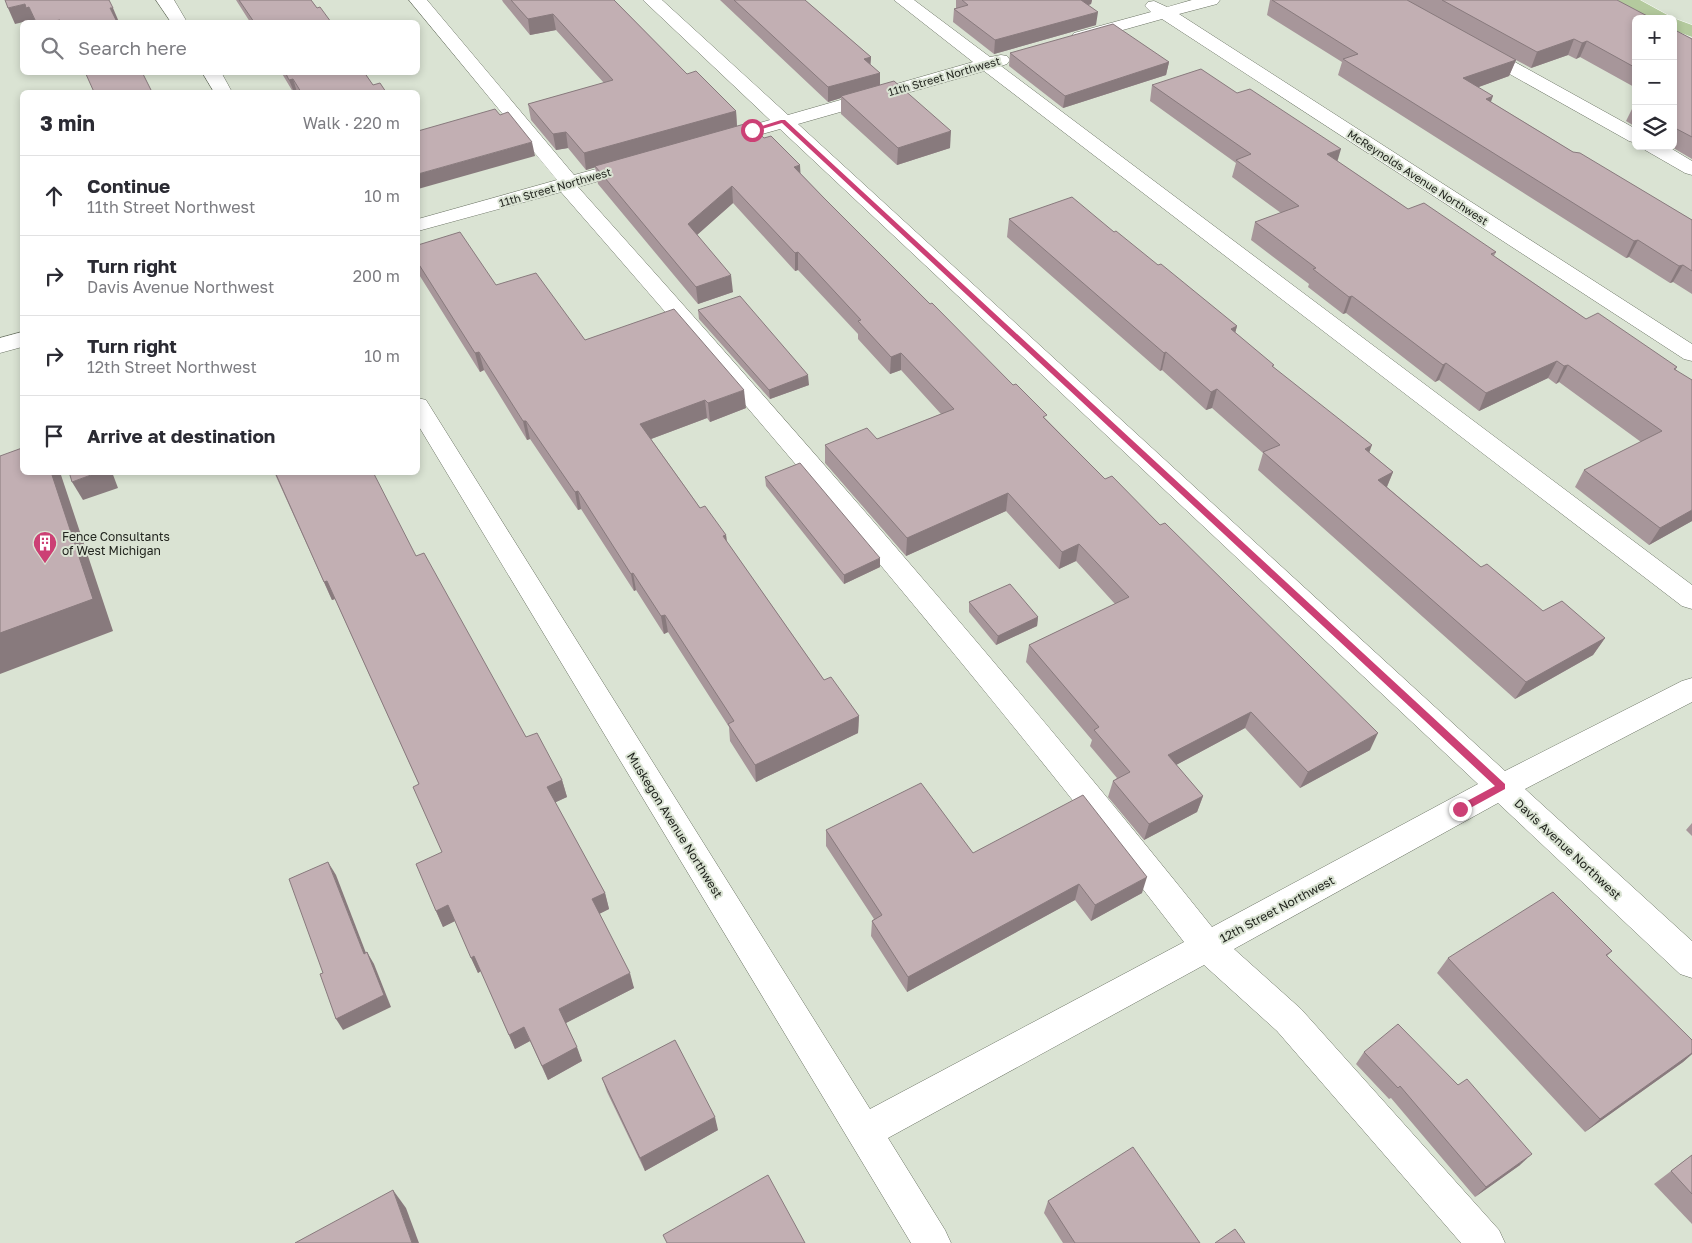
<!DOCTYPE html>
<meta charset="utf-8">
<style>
:root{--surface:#fff;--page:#f7f7f7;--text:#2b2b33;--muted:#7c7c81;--line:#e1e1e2}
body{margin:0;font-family:"Golos Text",sans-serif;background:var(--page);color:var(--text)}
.controls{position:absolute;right:15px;top:15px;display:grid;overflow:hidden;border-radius:8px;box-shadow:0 2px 8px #0003}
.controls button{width:45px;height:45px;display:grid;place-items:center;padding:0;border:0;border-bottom:1px solid var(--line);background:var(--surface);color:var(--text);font:25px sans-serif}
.stop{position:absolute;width:15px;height:15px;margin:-11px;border:4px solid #cc4075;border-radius:50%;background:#fff}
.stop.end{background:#cc4075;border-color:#fff;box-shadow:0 1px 5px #0008}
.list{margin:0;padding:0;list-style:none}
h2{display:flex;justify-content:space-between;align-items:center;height:65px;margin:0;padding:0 20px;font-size:21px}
h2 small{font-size:16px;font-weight:400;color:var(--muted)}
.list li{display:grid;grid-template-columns:32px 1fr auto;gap:15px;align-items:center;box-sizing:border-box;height:80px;padding:0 20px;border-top:1px solid var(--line)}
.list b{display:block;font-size:19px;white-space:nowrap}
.list p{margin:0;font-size:16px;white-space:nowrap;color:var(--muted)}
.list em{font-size:16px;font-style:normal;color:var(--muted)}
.icon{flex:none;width:28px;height:28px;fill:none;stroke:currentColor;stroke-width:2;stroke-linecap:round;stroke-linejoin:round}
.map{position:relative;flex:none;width:1692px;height:1243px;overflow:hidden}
.search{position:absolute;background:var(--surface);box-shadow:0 2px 8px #0003;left:20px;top:20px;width:400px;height:55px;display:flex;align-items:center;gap:12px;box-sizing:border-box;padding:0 18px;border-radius:8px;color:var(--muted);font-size:19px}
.panel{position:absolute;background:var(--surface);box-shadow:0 2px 8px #0003;left:20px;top:90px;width:400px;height:385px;border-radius:8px}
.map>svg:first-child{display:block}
</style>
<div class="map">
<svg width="1692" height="1243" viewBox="0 0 1692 1243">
<rect width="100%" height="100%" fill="#dae3d3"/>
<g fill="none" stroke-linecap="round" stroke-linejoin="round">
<g stroke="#6b7364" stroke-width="1">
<g id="minor">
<path d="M156 0H174L187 22H171Z"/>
<path d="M409 0H427L574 175 633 159 640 161 643 165 640 169 578 187C795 429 1009 673 1212 927L1478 784 780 129 720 146 713 144 710 140 713 136 770 120 643 0H662L788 115 973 62 894 0H914L990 57 1001 55 1007 56 1010 60 1007 64 1001 66 1692 585V609L1682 606 984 71 798 124 1505 771 1682 681 1692 678V702L1525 789 1692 941V978L1680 974 1498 803 1234 949 1301 1009 1499 1230 1505 1243H1461L1277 1031 1204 965 888 1138 945 1230 951 1243H911L418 425V398L426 400 870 1109 1184 942C985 684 774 436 561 192L418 231V219L557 180Z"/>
<path d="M1192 0H1220L1217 4 1179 14 1692 344V361L1684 359 1162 19 1080 42 1074 41 1071 37 1074 33 1151 12 1145 6 1148 2 1154 1 1167 7Z"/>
<path d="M1480 45 1486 46 1636 129V143L1629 141 1474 54 1471 50 1474 46Z"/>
<path d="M202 72H221L232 92H214Z"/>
<path d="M1642 146H1667L1692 161V175L1685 173 1645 150Z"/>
<path d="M22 332V347L0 353V338Z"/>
</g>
</g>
<g stroke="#fff" stroke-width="1">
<path id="major" d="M1618 0H1640L1673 18 1692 25V37L1673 30V19H1651L1621 4Z"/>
</g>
<use href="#minor" fill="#fff" fill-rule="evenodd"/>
<use href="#major" fill="#b4ca9e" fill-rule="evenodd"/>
</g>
<g fill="#a7969a">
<path d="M236 0H311L317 8 331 22H250Z"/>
<path d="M502 0H614L687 74 736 111 737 126 764 138 800 173 824 198 1047 420 1370 750 1300 788 1245 728 1176 765 1203 796 1197 812 1144 840 1108 797 1113 781 1117 778 1090 746 1092 740 1026 662 1029 645 1115 604 1076 561 1059 569 1006 511 906 556 825 463V445L877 439 941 414 901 370 890 374 858 339V334L798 270 795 271 733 203 697 235 733 292 698 304 598 184 595 167 586 170 568 148 556 150 531 120 528 104 604 83 556 30 530 35 503 2Z"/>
<path d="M720 0H805L871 57 870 65 880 73V85L950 148 897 165 841 114V98L828 102Z"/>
<path d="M956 0H1092L1091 4 1089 5 1096 25 994 54 953 22 954 9 956 8Z"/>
<path d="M1270 0H1617L1636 19V88L1580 57 1576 59 1568 55 1531 68 1516 60 1509 76 1478 87 1491 102 1573 152 1692 220V294L1673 282 1670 283 1629 257 1626 258 1338 75 1342 62 1267 15Z"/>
<path d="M1673 29 1692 39V159L1670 146H1673Z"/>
<path d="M1010 53 1169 62 1166 75 1063 108 1009 66Z"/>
<path d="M281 72H364L373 85 386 92H293Z"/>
<path d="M1152 85 1337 161 1408 209 1496 252 1494 256 1586 319 1677 367 1676 369 1692 521 1649 545 1575 487 1584 470 1641 442 1559 382 1556 384 1548 378 1479 411 1439 380 1435 382 1346 313 1343 314 1308 287 1309 284 1251 240 1255 222 1281 213 1232 177 1236 163 1150 101Z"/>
<path d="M1636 104V127L1626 121 1634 105Z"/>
<path d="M1009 219 1114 232 1237 326 1235 333 1369 452 1393 472 1387 487 1481 567 1543 611 1605 638 1593 655 1515 699 1258 470 1263 453 1212 408 1206 410 1162 370 1160 371 1007 237Z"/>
<path d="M418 245 496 285 585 340 746 408 710 422 707 418 651 439 700 508 726 535 727 542 824 680 859 716 858 733 756 782 730 741 729 727 668 632 664 634 636 590 634 591 581 509 578 510 530 439 527 440 484 370 480 372 418 273Z"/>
<path d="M698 310 809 385 770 399 699 319Z"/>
<path d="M274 472 416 556 526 737 562 780 567 797 555 802 605 893 609 909 599 914 634 988 566 1023 582 1061 548 1080 530 1041 515 1049 481 971 478 973 455 921 443 927 436 911 442 852 419 784 335 599 332 600Z"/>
<path d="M765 477 880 567 844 584 766 486Z"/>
<path d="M969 602 1038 617 1037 626 996 645 969 612Z"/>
<path d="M1692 823V836L1686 830Z"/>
<path d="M826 830 973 853 1142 893 1091 921 1075 900 907 992 871 936 872 921 874 919 826 846Z"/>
<path d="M1612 951 1607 956 1692 1040V1054L1683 1062 1585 1132 1437 973 1448 958Z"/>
<path d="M1364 1052 1458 1085 1520 1165 1475 1197 1391 1098 1389 1099 1356 1064Z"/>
<path d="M602 1078 718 1130 645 1171 607 1092Z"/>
<path d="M1692 1155V1224L1654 1184Z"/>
<path d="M1048 1201 1200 1243H1063L1044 1213Z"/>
</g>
<g fill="#887a7d">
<path d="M1075 0H1092L1091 4 1074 9Z"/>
<path d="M25 4 29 7 36 22H33L32 20 15 24 8 8Z"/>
<path d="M110 8H113L119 22H116Z"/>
<path d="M1098 12 1096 25 994 54 995 40Z"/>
<path d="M553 14 556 30 530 35 528 19Z"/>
<path d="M60 20 61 22H49Z"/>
<path d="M1574 39 1568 55 1531 68 1537 52Z"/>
<path d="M1587 41 1580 57 1576 59 1582 43Z"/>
<path d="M871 57 870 71 864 59Z"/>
<path d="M1516 60 1509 76 1457 95 1463 78Z"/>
<path d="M1169 62 1166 75 1063 108 1065 96Z"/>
<path d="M880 73V87L841 96V98L828 102V87Z"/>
<path d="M293 79 297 92H294L289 80Z"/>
<path d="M1493 96 1487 113 1486 99Z"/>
<path d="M736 111 737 127 586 170 584 153Z"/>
<path d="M951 131 950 148 897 165 898 148Z"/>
<path d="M566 132 568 148 556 150 553 134Z"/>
<path d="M532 142 535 156 418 189V174Z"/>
<path d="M1341 149 1336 166 1327 154Z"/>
<path d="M800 165 801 182 794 167Z"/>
<path d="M732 186 733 203 689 242 688 224Z"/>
<path d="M1638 240 1629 257 1626 258 1634 241Z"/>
<path d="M798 252V270L795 271V253Z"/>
<path d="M1683 265 1673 282 1670 283 1679 266Z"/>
<path d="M731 275 733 292 698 304 696 287Z"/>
<path d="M1352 296 1346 313 1343 314 1349 297Z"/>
<path d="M1237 326 1232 344 1231 329Z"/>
<path d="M479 352 484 370 480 372 475 353Z"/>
<path d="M1166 352 1162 370 1160 371 1164 353Z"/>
<path d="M901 353V370L890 374 891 357Z"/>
<path d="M1557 361 1548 378 1479 411 1486 393Z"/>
<path d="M1446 363 1439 380 1435 382 1443 365Z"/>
<path d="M1568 365 1559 382 1556 384 1564 366Z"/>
<path d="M808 375 809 385 770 399 769 390Z"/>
<path d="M1217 389 1212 408 1206 410 1211 392Z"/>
<path d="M744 390 746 408 710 422 708 403Z"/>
<path d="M705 400 707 418 643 442 640 424Z"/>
<path d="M523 421H526L530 439 527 440Z"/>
<path d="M1372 445 1365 464V449Z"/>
<path d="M51 472H59L61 475 113 631 0 674V633Z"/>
<path d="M99 472H112L118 488 83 500 72 482Z"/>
<path d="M1393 472 1385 491 1378 480Z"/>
<path d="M578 491 581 509 578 510 575 492Z"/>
<path d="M1008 493 1006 511 906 556 907 538Z"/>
<path d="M1692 510V521L1649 545 1660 528Z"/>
<path d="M726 535 728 553 723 536Z"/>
<path d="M1079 544 1076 561 1059 569 1062 552Z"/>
<path d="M880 558V567L844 584V575Z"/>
<path d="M633 573 636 590 634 591 631 574Z"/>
<path d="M327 581 335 599 332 600 324 582Z"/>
<path d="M665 615 668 632 664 634 661 616Z"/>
<path d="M1038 617 1037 626 996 645 998 636Z"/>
<path d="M1605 638 1593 655 1515 699 1526 682Z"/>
<path d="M1251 712 1245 728 1163 772 1168 755Z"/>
<path d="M859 716 858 733 756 782 755 765Z"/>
<path d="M1378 733 1370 750 1300 788 1308 772Z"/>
<path d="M562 780 567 797 552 804 547 787Z"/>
<path d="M1203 796 1197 812 1144 840 1149 824Z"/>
<path d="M328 862 336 875 371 966 364 954Z"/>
<path d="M1147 877 1142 893 1091 921 1095 905Z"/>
<path d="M1079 884 1075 900 907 992 908 977Z"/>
<path d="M605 893 609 909 597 915 592 899Z"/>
<path d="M448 905 455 921 443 927 436 911Z"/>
<path d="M367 952 374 964 391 1007 343 1030 336 1019Z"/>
<path d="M474 956 481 971 478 973 471 958Z"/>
<path d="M630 973 634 988 564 1024 559 1009Z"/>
<path d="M524 1027 530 1041 515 1049 509 1035Z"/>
<path d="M577 1047 582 1061 548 1080 542 1066Z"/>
<path d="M1692 1053V1054L1683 1062 1585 1132 1600 1119Z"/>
<path d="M715 1117 718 1130 645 1171 640 1158Z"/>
<path d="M1532 1154 1520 1165 1475 1197 1486 1187Z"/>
<path d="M393 1190 406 1208 419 1243H412Z"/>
</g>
<g fill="#c2afb3" stroke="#887a7d">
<path d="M5 0H109L113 8H110L117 22H61L60 20 49 22H36L29 7 26 8 25 4 8 8Z"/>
<path d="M239 0H311L317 8 320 7 331 22H254Z"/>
<path d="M511 0H614L687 74 696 71 736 111 584 153 566 132 553 134 528 104 613 80 553 14 528 19Z"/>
<path d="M734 0H805L871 57 864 59 880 73 828 87Z"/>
<path d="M962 0H1081L1098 12 995 40 954 9 968 5Z"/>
<path d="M1272 0H1407L1516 60 1463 78 1493 96 1486 99 1573 152 1580 153 1692 220V271L1683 265 1679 266 1638 240 1634 241 1343 59 1358 54Z"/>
<path d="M1442 0H1617L1653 19H1636V68L1587 41 1582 43 1574 39 1537 52Z"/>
<path d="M1113 24 1169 62 1065 96 1010 53Z"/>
<path d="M1673 29 1692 39V137L1673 127V90L1675 89 1673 88Z"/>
<path d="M1201 69 1237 93 1250 89 1341 149 1327 154 1408 209 1424 203 1496 252 1491 254 1586 319 1598 313 1677 367 1674 369 1692 380V510L1660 528 1584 470 1662 431 1568 365 1564 366 1557 361 1486 393 1446 363 1443 365 1352 296 1349 297 1313 269 1316 268 1255 222 1299 206 1236 160 1251 154 1152 85Z"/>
<path d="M85 72H142L152 92H94Z"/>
<path d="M285 72H364L373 85 380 83 386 92H301L293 79 289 80Z"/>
<path d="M894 81 951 131 898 148 841 96Z"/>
<path d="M495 109 500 115 508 112 532 142 418 174V131Z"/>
<path d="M748 123 764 138 771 136 800 165 794 167 824 198 930 304 932 303 1013 385 1016 384 1047 415 1043 417 1105 479 1112 476 1160 525 1165 523 1378 733 1308 772 1251 712 1168 755 1203 796 1149 824 1113 781 1130 772 1094 730 1099 727 1029 645 1129 597 1079 544 1062 552 1008 493 907 538 825 445 867 428 877 439 954 409 901 353 891 357 858 321 861 320 798 252 795 253 732 186 688 224 731 275 696 287 595 166Z"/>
<path d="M1072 197 1114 232 1116 231 1158 265 1161 264 1237 326 1231 329 1274 365 1272 366 1372 445 1365 449 1393 472 1378 480 1481 567 1487 564 1543 611 1562 601 1605 638 1526 682 1263 452 1280 445 1217 389 1211 392 1166 352 1164 353 1009 219Z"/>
<path d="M460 232 496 285 536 273 585 340 674 309 744 390 708 403 705 400 640 424 700 508 705 506 726 535 723 536 824 680 831 677 859 716 755 765 728 724 734 721 665 615 661 616 633 573 631 574 578 491 575 492 526 421H523L479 352 475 353 418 263V245Z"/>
<path d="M740 296 808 375 769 390 698 310Z"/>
<path d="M22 448V472H51L93 599 0 633V456Z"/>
<path d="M800 463 880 558 844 575 765 477Z"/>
<path d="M69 472H99L72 482Z"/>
<path d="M275 472H373L416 556 424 553 526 737 537 733 562 780 547 787 605 893 592 899 630 973 559 1009 577 1047 542 1066 524 1027 509 1035 474 956 471 958 448 905 436 911 416 864 442 852 413 787 419 784 327 581 324 582Z"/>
<path d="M1010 584 1038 617 998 636 969 602Z"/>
<path d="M921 783 973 853 1083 795 1147 877 1095 905 1079 884 908 977 872 921 882 915 826 830Z"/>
<path d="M328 862 364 954 367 952 384 995 336 1019 320 974 323 973 289 879Z"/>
<path d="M1553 892 1612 951 1606 955 1692 1040V1053L1600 1119 1448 958Z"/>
<path d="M1398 1024 1458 1085 1467 1079 1532 1154 1486 1187 1400 1086 1398 1088 1364 1052Z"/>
<path d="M675 1040 715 1117 640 1158 602 1078Z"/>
<path d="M1133 1147 1200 1243H1075L1048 1201Z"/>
<path d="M1692 1155V1194L1671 1171Z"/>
<path d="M768 1175 805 1243H667L663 1235Z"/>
<path d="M393 1190 412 1243H295Z"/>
<path d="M1235 1229 1245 1243H1215Z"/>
</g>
<path fill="#cc4075" d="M781 120H785L1505 784V789L1463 812H1456V807L1495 786 782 123 752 132 749 130Z"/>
<defs>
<g id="building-pin" transform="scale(1.25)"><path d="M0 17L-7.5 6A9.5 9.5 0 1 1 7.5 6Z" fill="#cc4075" stroke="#dae3d3"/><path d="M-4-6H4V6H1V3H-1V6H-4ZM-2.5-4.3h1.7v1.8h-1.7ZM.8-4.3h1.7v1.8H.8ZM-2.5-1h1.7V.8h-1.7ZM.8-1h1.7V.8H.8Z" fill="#fff"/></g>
</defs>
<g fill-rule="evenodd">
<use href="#building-pin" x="45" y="543"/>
</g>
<g text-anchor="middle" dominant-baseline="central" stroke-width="4" stroke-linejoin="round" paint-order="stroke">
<g font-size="11" fill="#21241e" stroke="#dae3d3">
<text transform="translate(944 76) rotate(-16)">11th Street Northwest</text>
<text transform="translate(1418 177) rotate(33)">McReynolds Avenue Northwest</text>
<text transform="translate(555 187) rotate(-16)">11th Street Northwest</text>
</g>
<g font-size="12" fill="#21241e" stroke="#dae3d3" text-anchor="start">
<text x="62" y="536">Fence Consultants<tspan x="62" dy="14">of West Michigan</tspan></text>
</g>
<g font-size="12" fill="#21241e" stroke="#dae3d3">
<text transform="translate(675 825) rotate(58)">Muskegon Avenue Northwest</text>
<text transform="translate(1568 849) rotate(43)">Davis Avenue Northwest</text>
<text transform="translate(1277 909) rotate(-28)">12th Street Northwest</text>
</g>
</g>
</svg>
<div class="controls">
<button>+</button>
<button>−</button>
<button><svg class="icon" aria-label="layers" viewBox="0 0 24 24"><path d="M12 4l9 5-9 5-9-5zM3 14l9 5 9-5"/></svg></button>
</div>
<div class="stop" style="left:752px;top:130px"></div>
<div class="stop end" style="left:1460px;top:809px"></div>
<div class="search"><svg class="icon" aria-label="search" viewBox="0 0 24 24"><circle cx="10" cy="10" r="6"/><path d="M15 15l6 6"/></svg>Search here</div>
<section class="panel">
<h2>3 min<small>Walk · 220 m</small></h2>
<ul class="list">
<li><svg class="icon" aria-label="ahead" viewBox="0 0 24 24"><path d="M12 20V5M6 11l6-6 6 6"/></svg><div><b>Continue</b><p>11th Street Northwest</p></div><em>10 m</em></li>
<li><svg class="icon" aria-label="right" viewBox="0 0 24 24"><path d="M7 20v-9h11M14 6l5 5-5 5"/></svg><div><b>Turn right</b><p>Davis Avenue Northwest</p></div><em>200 m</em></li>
<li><svg class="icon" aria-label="right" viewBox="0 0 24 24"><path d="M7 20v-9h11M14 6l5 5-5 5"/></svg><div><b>Turn right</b><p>12th Street Northwest</p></div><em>10 m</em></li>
<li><svg class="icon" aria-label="arrive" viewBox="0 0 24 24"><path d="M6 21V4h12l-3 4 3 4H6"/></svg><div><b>Arrive at destination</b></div></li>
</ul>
</section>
</div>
